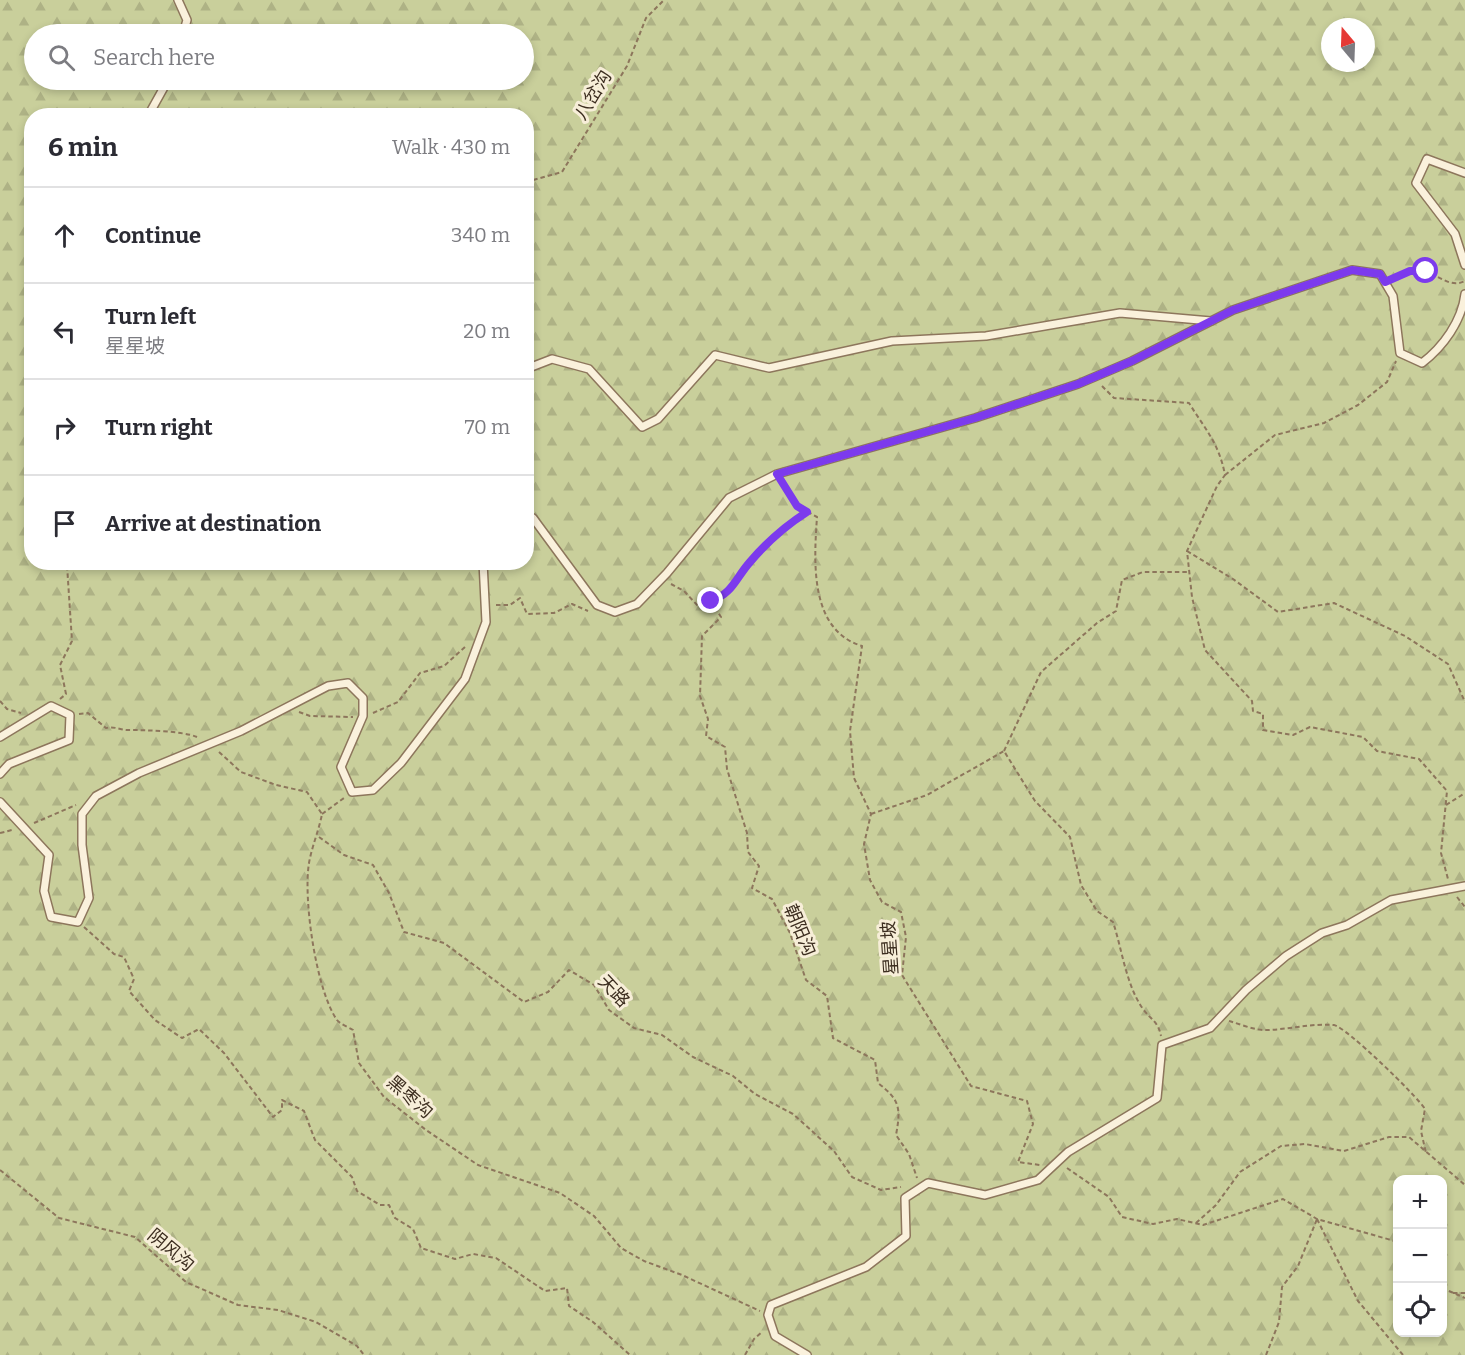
<!DOCTYPE html>
<meta charset="utf-8">
<style>
:root{--surface:#fff;--page:#f2f2f3;--text:#2b2b33;--muted:#7c7c81;--line:#e1e1e2}
body{margin:0;font-family:Bitter,"Noto Sans SC",serif;background:var(--page);color:var(--text)}
.controls{position:absolute;right:18px;bottom:18px;display:grid;overflow:hidden;border-radius:12px;box-shadow:0 3px 9px #0003}
.controls button{width:54px;height:54px;display:grid;place-items:center;padding:0;border:0;border-bottom:2px solid var(--line);background:var(--surface);color:var(--text);font:30px sans-serif}
.compass{position:absolute;left:1321px;top:18px;width:54px;height:54px;border-radius:50%;background:var(--surface);box-shadow:0 3px 9px #0003;rotate:341deg}
.stop{position:absolute;width:18px;height:18px;margin:-14px;border:4px solid #7c3aed;border-radius:50%;background:#fff}
.stop.end{background:#7c3aed;border-color:#fff;box-shadow:0 2px 6px #0008}
.list{margin:0;padding:0;list-style:none}
h2{display:flex;justify-content:space-between;align-items:center;height:78px;margin:0;padding:0 24px;font-size:26px}
h2 small{font-size:20px;font-weight:400;color:var(--muted)}
.list li{display:grid;grid-template-columns:39px 1fr auto;gap:18px;align-items:center;box-sizing:border-box;height:96px;padding:0 24px;border-top:2px solid var(--line)}
.list b{display:block;font-size:22px;white-space:nowrap}
.list p{margin:0;font-size:20px;white-space:nowrap;color:var(--muted)}
.list em{font-size:20px;font-style:normal;color:var(--muted)}
.icon{flex:none;width:33px;height:33px;fill:none;stroke:currentColor;stroke-width:2;stroke-linecap:round;stroke-linejoin:round}
.map{position:relative;flex:none;width:1465px;height:1355px;overflow:hidden}
.search{position:absolute;background:var(--surface);box-shadow:0 3px 9px #0003;left:24px;top:24px;width:510px;height:66px;display:flex;align-items:center;gap:15px;box-sizing:border-box;padding:0 21px;border-radius:33px;color:var(--muted);font-size:22px}
.panel{position:absolute;background:var(--surface);box-shadow:0 3px 9px #0003;left:24px;top:108px;width:510px;height:462px;border-radius:24px}
.map>svg:first-child{display:block}
</style>
<div class="map">
<svg width="1465" height="1355" viewBox="0 0 1465 1355">
<defs>
<pattern id="forest-firs" width="22" height="20" patternUnits="userSpaceOnUse" patternTransform="scale(1.5)"><rect width="22" height="20" fill="#c9cf9b"/><path d="M5 1l3.5 6h-7zM16 11l3.5 6h-7z" fill="#aeb285"/></pattern>
</defs>
<rect width="100%" height="100%" fill="#f0e4c8"/>
<path fill="url(#forest-firs)" fill-rule="evenodd" d="M0 0H1465V1355H0ZM1330 27H1366V63H1330ZM34 34H524V80H34ZM32 116H526V562H32ZM1398 1180H1442V1332H1398Z"/>
<g fill="none" stroke-linecap="round" stroke-linejoin="round">
<g stroke="#8d765c" stroke-width="10">
<g id="lane">
<path d="M178 0 187 20 183 34"/>
<path d="M148 116 168 80"/>
<path d="M1465 173 1427 159 1416 183 1455 234 1465 265"/>
<path d="M526 369 552 359 589 369 642 427 658 419 715 355 769 368 892 341 986 336 1120 313 1211 321"/>
<path d="M526 518H533L597 605 615 612 637 604 667 573 729 498 777 474 975 418 1078 384 1132 361 1233 310 1352 270 1380 274 1393 296 1400 353 1422 363C1443 347 1462 321 1465 294"/>
<path d="M0 737 51 706 70 715 69 740 9 764 0 774"/>
<path d="M0 802 49 855 44 891 51 917 78 922 89 898 82 845V814L96 796 139 773 241 731 328 686 348 683 363 698V716L341 767 352 792 373 790 401 763 465 679 486 622 483 562"/>
<path d="M807 1355 775 1336 768 1315 771 1305 866 1267 906 1236 905 1198 928 1183 985 1195 1038 1180 1068 1152 1157 1098 1162 1045 1210 1028 1246 990 1286 956 1322 933 1347 925 1391 900 1465 886"/>
</g>
</g>
<g stroke="#8d765c" stroke-width="2" stroke-dasharray="4.5 3" stroke-linecap="butt">
<path d="M526 182 562 172 627 66 646 18 664 0"/>
<path d="M1395 279C1434 258 1442 292 1465 281"/>
<path d="M1102 386 1114 398 1189 403C1205 429 1219 443 1225 475L1217 486 1187 551 1192 597 1205 650 1252 701 1253 711 1263 714V730L1293 735 1310 727 1363 737 1377 751 1419 759 1447 791 1441 853 1448 879"/>
<path d="M1225 475 1275 435 1324 423 1358 405 1387 382 1396 361"/>
<path d="M784 484 797 506 817 517C814 561 809 630 862 646L850 731 854 778 871 814 864 844 870 880 882 902 901 912 906 937 902 975 971 1086 1027 1101 1033 1124 1018 1162 1040 1165"/>
<path d="M1187 551 1233 579 1278 612 1334 603 1405 636 1448 664 1465 702"/>
<path d="M671 584 684 591 698 606 726 596 749 563 781 530 807 512"/>
<path d="M711 601 721 617 702 636 700 696 708 719 706 736 725 747 727 769 747 833 748 852 759 866 752 888 772 899 790 933 806 980 827 996 833 1038 875 1060 878 1083C900 1100 901 1108 896 1135L909 1154 917 1178"/>
<path d="M496 605H510L520 598 527 614 554 613 572 604 588 611"/>
<path d="M60 699 66 694 60 665 72 641 67 565 69 562"/>
<path d="M0 701 7 709 21 713"/>
<path d="M299 712 310 716 353 717"/>
<path d="M373 713 398 702 420 673 444 666 465 647"/>
<path d="M79 714 88 713 106 728C115 726 120 730 128 730 145 730 183 731 197 737"/>
<path d="M1004 751 1041 672 1097 623 1116 611 1122 580 1143 572H1190"/>
<path d="M219 752 241 772 276 785 307 792 322 814C319 830 312 846 309 863 303 899 316 990 337 1020 340 1024 348 1027 353 1030L359 1063 384 1097 426 1130 478 1165 560 1193 594 1216 621 1248 644 1261 682 1275 760 1311"/>
<path d="M1446 805 1465 793"/>
<path d="M322 814 344 798"/>
<path d="M871 814 927 795 1004 751 1035 801 1070 837 1081 885 1097 911 1113 922C1122 949 1126 985 1143 1009 1151 1020 1158 1021 1161 1036"/>
<path d="M34 823 76 805"/>
<path d="M0 833 12 830"/>
<path d="M319 837 344 855 373 865 389 893 404 932 444 943 524 1002 548 992 569 970 594 985 609 1010 634 1028 662 1035 693 1057 733 1076 755 1094 793 1114 834 1151 852 1177 881 1190 901 1187"/>
<path d="M1457 897 1465 907"/>
<path d="M84 927 114 954 124 957 134 979 129 991 155 1020 182 1038 199 1029 224 1053 273 1117 282 1110V1100L304 1111 315 1140 352 1177 357 1191 380 1205H389L395 1218 413 1229 421 1248 455 1259 473 1254 496 1258 545 1291 567 1288 569 1306 593 1322 630 1355"/>
<path d="M1229 1021C1240 1024 1253 1030 1265 1030 1287 1030 1311 1023 1334 1025 1346 1027 1417 1096 1425 1109L1421 1131 1426 1153"/>
<path d="M1067 1168 1109 1197 1122 1217 1153 1224 1177 1219 1203 1225 1283 1199 1317 1219 1398 1242"/>
<path d="M0 1170 59 1218 135 1237 186 1282 238 1305 278 1310 316 1322 357 1346 364 1355"/>
<path d="M1317 1219 1358 1301 1403 1355"/>
<path d="M1196 1223 1216 1205 1240 1172 1281 1146 1305 1144 1344 1151 1389 1137H1409L1465 1185"/>
<path d="M1442 1288 1465 1298"/>
<path d="M1453 1293H1465"/>
<path d="M745 1355 754 1339 762 1332"/>
<path d="M1266 1355 1279 1322 1282 1287 1298 1266 1317 1219"/>
</g>
<use href="#lane" stroke="#faf1dc" stroke-width="7"/>
</g>
<g fill="none" stroke-linecap="round" stroke-linejoin="round">
<path stroke="#7c3aed" stroke-width="8" d="M711 601C733 593 735 579 750 562 767 542 785 526 807 512L797 506 777 474 975 418 1078 384 1132 361 1233 310 1352 270 1380 274 1385 282 1410 271H1426"/>
</g>
<g text-anchor="middle" dominant-baseline="central" stroke-width="6" stroke-linejoin="round" paint-order="stroke">
<g font-size="18" fill="#3d2e20" stroke="#f7eed8">
<text transform="translate(593 95) rotate(-59)">八岔沟</text>
<text transform="translate(800 930) rotate(67)">朝阳沟</text>
<text transform="translate(890 948) rotate(-94)">星星坡</text>
<text transform="translate(614 991) rotate(47)">天路</text>
<text transform="translate(410 1097) rotate(41)">黑枣沟</text>
<text transform="translate(171 1250) rotate(40)">阴风沟</text>
</g>
</g>
</svg>
<div class="controls">
<button>+</button>
<button>−</button>
<button><svg class="icon" aria-label="locate" viewBox="0 0 24 24"><circle cx="12" cy="12" r="6"/><path d="M12 2v4M12 18v4M2 12h4M18 12h4"/></svg></button>
</div>
<svg class="compass" viewBox="-18 -18 36 36"><path d="M0-13l5 13h-10z" fill="#e53935"/><path d="M0 13l5-13h-10z" fill="#7c7c81"/></svg>
<div class="stop" style="left:1426px;top:271px"></div>
<div class="stop end" style="left:711px;top:601px"></div>
<div class="search"><svg class="icon" aria-label="search" viewBox="0 0 24 24"><circle cx="10" cy="10" r="6"/><path d="M15 15l6 6"/></svg>Search here</div>
<section class="panel">
<h2>6 min<small>Walk · 430 m</small></h2>
<ul class="list">
<li><svg class="icon" aria-label="ahead" viewBox="0 0 24 24"><path d="M12 20V5M6 11l6-6 6 6"/></svg><div><b>Continue</b></div><em>340 m</em></li>
<li><svg class="icon" aria-label="left" viewBox="0 0 24 24"><path d="M17 20v-9H6M10 6l-5 5 5 5"/></svg><div><b>Turn left</b><p>星星坡</p></div><em>20 m</em></li>
<li><svg class="icon" aria-label="right" viewBox="0 0 24 24"><path d="M7 20v-9h11M14 6l5 5-5 5"/></svg><div><b>Turn right</b></div><em>70 m</em></li>
<li><svg class="icon" aria-label="arrive" viewBox="0 0 24 24"><path d="M6 21V4h12l-3 4 3 4H6"/></svg><div><b>Arrive at destination</b></div></li>
</ul>
</section>
</div>
